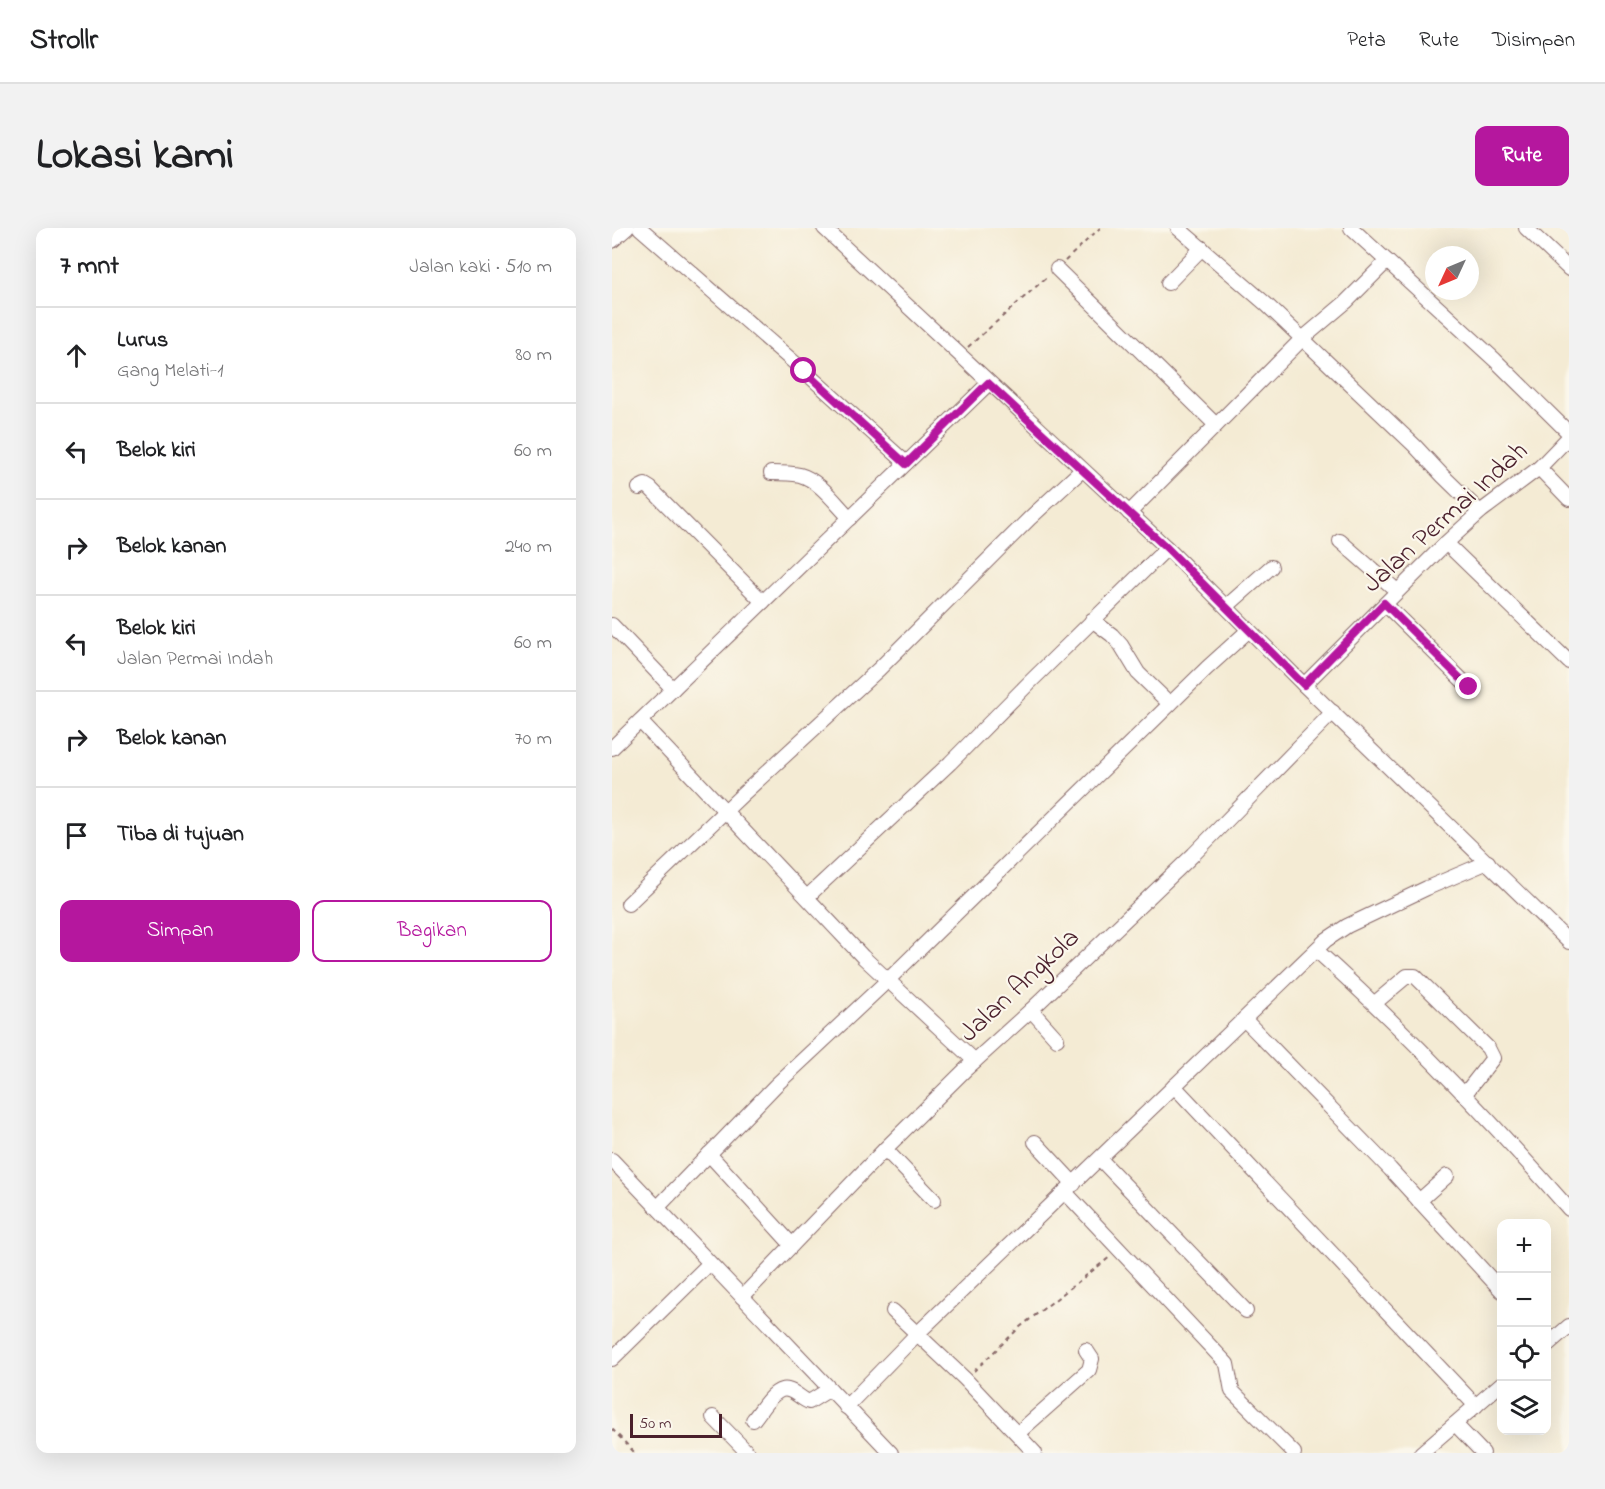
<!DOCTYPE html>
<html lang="id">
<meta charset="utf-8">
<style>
:root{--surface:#fff;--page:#f2f2f2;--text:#202124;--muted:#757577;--line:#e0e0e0;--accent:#b5179e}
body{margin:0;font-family:"Indie Flower",sans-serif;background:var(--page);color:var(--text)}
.controls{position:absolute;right:18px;bottom:18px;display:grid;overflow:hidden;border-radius:12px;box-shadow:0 6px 24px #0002}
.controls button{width:54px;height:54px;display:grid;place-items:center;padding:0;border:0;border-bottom:2px solid var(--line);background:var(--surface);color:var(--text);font:30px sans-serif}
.compass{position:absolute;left:813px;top:18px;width:54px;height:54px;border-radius:50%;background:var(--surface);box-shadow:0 6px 24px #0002;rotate:226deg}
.scale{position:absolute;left:18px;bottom:15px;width:92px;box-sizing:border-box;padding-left:6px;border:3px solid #4a1f2b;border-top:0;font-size:16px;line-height:21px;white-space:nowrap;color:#4a1f2b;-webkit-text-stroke:4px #fbf7ec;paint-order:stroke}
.stop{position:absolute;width:18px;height:18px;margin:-14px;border:4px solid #b5179e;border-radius:50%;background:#fff}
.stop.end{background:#b5179e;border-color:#fff;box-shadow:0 2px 6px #0008}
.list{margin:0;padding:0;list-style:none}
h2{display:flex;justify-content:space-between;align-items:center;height:78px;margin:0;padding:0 24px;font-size:26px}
h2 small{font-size:20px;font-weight:400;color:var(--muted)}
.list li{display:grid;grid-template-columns:39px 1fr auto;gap:18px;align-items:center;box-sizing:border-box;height:96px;padding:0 24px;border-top:2px solid var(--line)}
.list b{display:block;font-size:22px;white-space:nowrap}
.list p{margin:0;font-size:20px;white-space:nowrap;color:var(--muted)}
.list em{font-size:20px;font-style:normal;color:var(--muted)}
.actions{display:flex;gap:12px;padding:18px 24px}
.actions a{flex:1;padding:14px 0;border:2px solid var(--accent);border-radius:12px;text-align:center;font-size:21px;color:var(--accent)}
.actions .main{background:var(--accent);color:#fff}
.icon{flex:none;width:33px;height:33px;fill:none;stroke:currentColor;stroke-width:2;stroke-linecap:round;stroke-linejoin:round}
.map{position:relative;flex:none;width:957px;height:1225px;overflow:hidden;border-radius:12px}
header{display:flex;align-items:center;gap:36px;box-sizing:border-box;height:84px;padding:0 30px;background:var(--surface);border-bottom:2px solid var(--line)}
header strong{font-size:28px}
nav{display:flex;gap:33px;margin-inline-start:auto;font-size:21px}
.intro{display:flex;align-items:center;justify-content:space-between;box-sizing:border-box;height:144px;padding:0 36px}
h1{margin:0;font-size:42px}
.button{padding:15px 27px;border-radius:12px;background:var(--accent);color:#fff;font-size:21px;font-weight:700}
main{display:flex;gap:36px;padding:0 36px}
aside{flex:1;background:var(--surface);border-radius:12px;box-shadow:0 6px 24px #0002}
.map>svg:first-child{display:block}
</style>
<header>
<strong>Strollr</strong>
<nav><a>Peta</a><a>Rute</a><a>Disimpan</a></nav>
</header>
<div class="intro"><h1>Lokasi kami</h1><a class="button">Rute</a></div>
<main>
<aside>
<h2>7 mnt<small>Jalan kaki · 510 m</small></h2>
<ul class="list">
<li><svg class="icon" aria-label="ahead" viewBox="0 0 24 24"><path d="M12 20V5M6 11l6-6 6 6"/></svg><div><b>Lurus</b><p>Gang Melati-1</p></div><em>80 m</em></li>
<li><svg class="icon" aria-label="left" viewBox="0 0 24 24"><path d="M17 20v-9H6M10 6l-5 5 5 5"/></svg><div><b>Belok kiri</b></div><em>60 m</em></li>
<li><svg class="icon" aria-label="right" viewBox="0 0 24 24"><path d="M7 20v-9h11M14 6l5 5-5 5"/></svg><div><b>Belok kanan</b></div><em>240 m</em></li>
<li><svg class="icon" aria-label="left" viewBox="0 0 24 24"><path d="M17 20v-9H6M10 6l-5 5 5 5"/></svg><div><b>Belok kiri</b><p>Jalan Permai Indah</p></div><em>60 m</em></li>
<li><svg class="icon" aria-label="right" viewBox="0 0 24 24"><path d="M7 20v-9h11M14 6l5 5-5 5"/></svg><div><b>Belok kanan</b></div><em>70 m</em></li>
<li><svg class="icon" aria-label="arrive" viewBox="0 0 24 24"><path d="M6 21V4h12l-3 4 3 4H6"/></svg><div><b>Tiba di tujuan</b></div></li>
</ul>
<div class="actions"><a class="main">Simpan</a><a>Bagikan</a></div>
</aside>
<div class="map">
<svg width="957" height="1225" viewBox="0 0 957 1225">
<rect width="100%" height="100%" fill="#fbf7ec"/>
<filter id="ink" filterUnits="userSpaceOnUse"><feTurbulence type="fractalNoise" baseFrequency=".0167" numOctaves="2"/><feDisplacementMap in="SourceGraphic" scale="12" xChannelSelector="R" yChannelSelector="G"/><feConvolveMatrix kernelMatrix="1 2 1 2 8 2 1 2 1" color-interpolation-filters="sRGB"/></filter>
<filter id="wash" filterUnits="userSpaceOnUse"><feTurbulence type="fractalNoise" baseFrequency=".008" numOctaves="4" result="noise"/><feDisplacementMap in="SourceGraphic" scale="24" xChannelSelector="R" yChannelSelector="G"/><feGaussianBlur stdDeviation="1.35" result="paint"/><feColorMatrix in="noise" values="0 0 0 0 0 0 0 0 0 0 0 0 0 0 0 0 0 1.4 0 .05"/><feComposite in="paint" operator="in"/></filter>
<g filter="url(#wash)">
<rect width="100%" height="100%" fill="#f4ebd4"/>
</g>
<g filter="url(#ink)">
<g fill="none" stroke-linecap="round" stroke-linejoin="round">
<g stroke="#866666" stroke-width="16">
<g id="minor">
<path d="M28 0 192 143 294 235"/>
<path d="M212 0 555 320 692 457 957 714"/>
<path d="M566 0 654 76 803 218 831 248 868 284"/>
<path d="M739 0 883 132 957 205"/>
<path d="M914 0 957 41"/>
<path d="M0 13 15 0"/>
<path d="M445 41 604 197"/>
<path d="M556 55 590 20"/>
<path d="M927 240 957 271"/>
<path d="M159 245C168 245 179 245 188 247 207 252 224 276 238 290"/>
<path d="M27 260 33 257 38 260 151 374"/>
<path d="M517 285 689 112 734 74 775 33"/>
<path d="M728 313 785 363"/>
<path d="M834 315 957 434"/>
<path d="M773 376 857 459"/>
<path d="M615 378 659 339"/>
<path d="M480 392 500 407 509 417 526 445 558 476"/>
<path d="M0 397 61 461"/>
<path d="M692 457 834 315 868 284 927 240 957 209"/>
<path d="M28 493 251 729 363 833"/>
<path d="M0 520 377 155"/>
<path d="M195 669 338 535 417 455 555 320"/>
<path d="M16 676 131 566 267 441 418 290 470 242"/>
<path d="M704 722C794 803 877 890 957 981"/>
<path d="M763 775 795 748H803L876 820 881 830 852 867"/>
<path d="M419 782 445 811"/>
<path d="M632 791 778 941 890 1063"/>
<path d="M562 858 864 1178"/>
<path d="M423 914 462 956"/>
<path d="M273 921 322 972"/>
<path d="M97 926 180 1017"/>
<path d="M488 931 634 1083"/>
<path d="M0 932 279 1225"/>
<path d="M453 964 615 1136 620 1163 682 1225"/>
<path d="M807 973 835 948"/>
<path d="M46 979 164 857 275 753 595 440 637 402"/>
<path d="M130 1069 273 921 354 841 419 782 582 626 721 484"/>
<path d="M281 1083 353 1151 423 1225"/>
<path d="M934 1118 957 1098"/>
<path d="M0 1131 97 1036"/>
<path d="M234 1179 305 1106 714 712 735 698 815 660 876 634"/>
<path d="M101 1189 136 1225"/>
<path d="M141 1192C149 1183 162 1158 176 1162 184 1164 189 1171 197 1174L218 1161"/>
<path d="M843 1196 871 1225"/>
<path d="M406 1205 477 1142 480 1131 474 1122"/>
<path d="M809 1225 890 1155"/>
</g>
</g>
<g stroke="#866666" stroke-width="2" stroke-dasharray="4.5 4.5" stroke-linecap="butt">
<path d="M453 33 488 0"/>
<path d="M356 119 435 49"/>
<path d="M362 1143 408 1099 498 1029"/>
<path d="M0 1201 23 1225"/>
</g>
<use href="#minor" stroke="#fff" stroke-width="14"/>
</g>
</g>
<g fill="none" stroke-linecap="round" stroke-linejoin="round" filter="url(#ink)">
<path stroke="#b5179e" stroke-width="8" d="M192 143 294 236 376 155 555 320 692 457 772 375 857 459"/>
</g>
<g text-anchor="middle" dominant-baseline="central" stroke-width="4.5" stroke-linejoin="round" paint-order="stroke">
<g font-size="27" fill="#4a1f2b" stroke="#fbf7ec">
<text transform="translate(834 290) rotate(-42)">Jalan Permai Indah</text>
<text transform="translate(408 758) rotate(-43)">Jalan Angkola</text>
</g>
</g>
</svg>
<div class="controls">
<button>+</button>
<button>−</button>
<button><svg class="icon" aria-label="locate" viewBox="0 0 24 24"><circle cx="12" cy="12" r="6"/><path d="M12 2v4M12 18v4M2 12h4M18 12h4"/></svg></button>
<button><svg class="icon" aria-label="layers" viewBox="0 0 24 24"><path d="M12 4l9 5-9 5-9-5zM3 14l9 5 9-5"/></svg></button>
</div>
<svg class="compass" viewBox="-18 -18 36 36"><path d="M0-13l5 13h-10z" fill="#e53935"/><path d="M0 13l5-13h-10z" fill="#757577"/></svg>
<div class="scale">50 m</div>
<div class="stop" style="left:192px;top:143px"></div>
<div class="stop end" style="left:857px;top:459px"></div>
</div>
</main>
